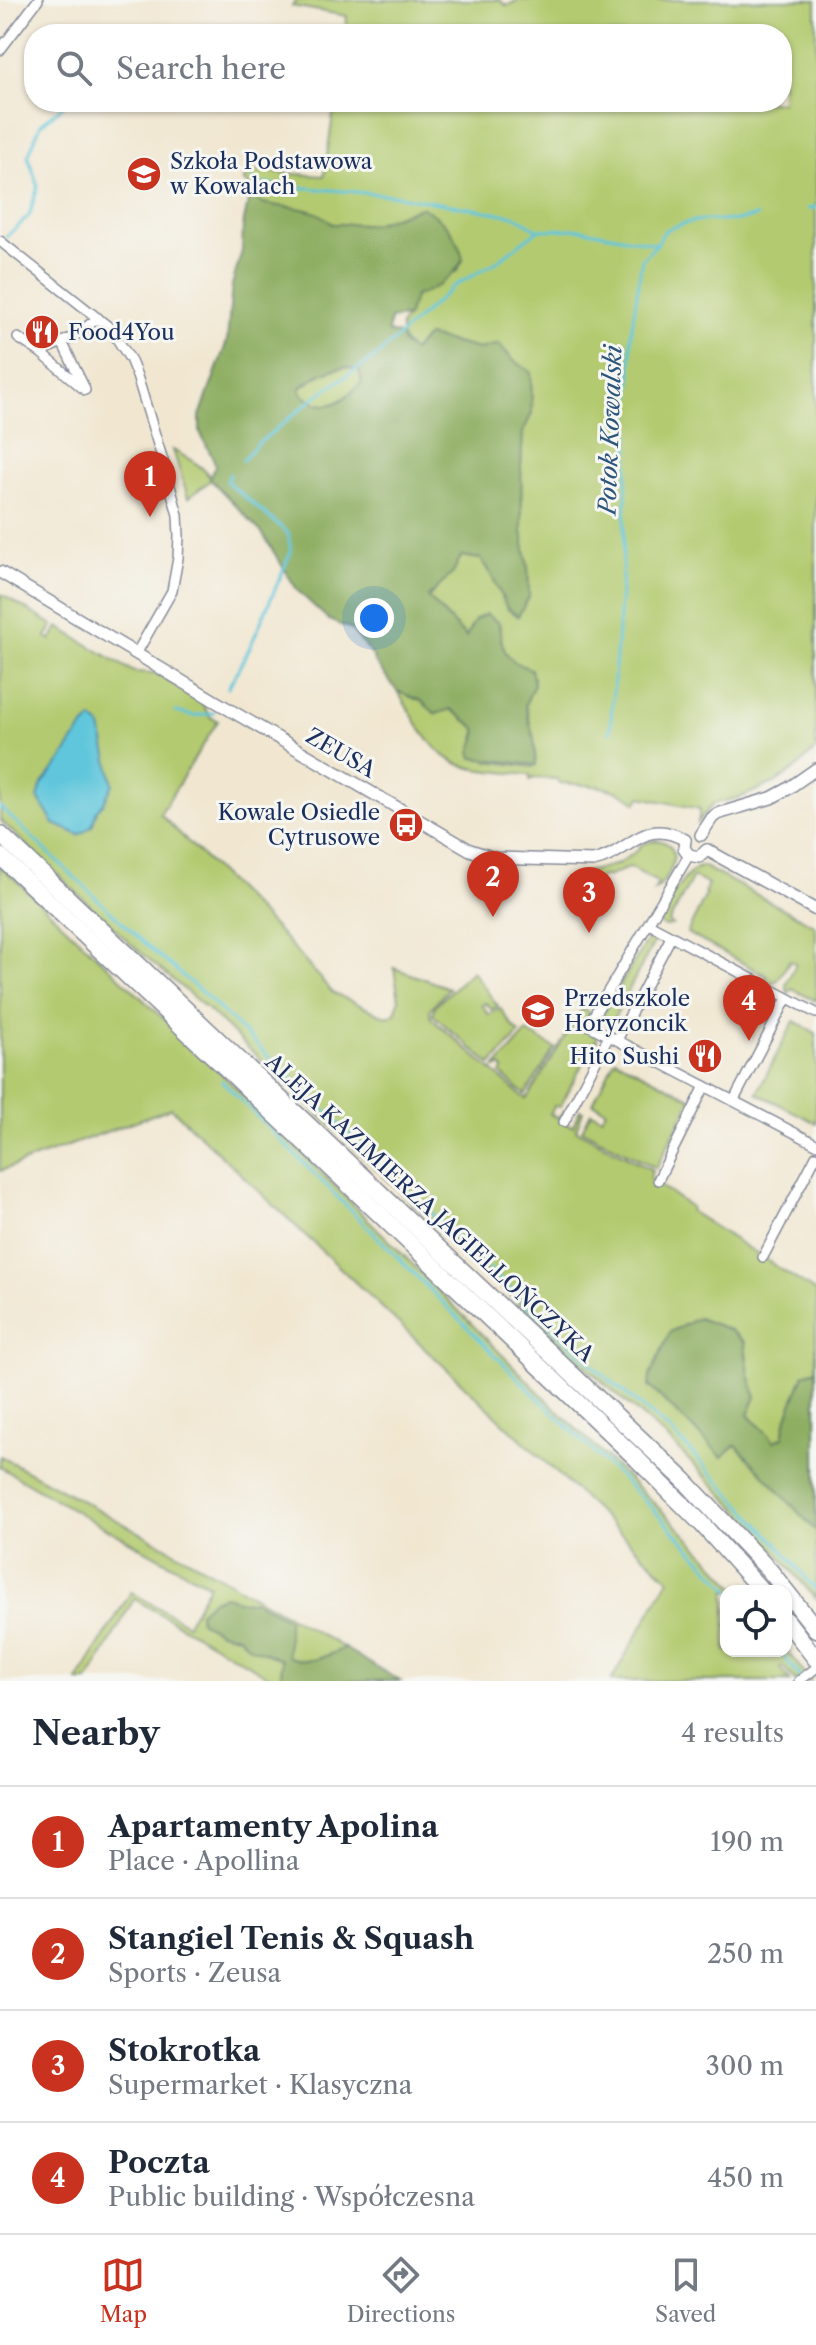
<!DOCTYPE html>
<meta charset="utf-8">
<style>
:root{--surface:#fff;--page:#f2f2f3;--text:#1f2937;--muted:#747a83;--line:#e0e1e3;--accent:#c8321e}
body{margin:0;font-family:"Libre Caslon Text",serif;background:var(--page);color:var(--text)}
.controls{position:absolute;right:24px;bottom:24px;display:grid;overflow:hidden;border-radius:16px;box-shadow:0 2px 6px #0004}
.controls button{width:72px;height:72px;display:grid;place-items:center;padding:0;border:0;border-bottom:2px solid var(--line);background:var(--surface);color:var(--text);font:40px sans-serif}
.you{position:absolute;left:374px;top:618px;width:28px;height:28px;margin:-20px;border:6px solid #fff;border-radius:50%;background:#1a73e8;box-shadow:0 0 0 12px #1a73e833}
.badge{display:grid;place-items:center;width:52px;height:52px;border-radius:50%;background:var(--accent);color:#fff;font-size:26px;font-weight:700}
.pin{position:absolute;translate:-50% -66px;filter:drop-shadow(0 2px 4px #0008)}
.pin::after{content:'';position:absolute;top:42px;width:28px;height:24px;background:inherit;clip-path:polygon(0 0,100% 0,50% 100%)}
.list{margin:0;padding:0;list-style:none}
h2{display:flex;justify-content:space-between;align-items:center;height:104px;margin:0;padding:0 32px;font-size:34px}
h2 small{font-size:26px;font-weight:400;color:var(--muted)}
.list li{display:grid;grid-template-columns:52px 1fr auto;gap:24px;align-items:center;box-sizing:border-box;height:112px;padding:0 32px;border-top:2px solid var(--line)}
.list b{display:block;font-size:30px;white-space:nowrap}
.list p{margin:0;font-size:26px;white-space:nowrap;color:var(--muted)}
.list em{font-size:26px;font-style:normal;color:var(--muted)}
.icon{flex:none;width:44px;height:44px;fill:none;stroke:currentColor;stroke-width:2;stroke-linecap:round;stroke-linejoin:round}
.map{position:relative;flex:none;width:816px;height:1681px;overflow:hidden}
.search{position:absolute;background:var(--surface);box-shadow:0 2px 6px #0004;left:24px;right:24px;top:24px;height:88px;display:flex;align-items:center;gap:20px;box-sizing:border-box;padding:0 28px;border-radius:32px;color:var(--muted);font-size:30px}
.sheet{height:552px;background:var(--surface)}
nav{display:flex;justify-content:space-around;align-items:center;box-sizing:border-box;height:112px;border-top:2px solid var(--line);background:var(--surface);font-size:22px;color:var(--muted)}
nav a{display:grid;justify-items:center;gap:4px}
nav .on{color:var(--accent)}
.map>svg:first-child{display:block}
</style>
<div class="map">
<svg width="816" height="1681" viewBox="0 0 816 1681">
<rect width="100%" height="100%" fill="#f6f6f2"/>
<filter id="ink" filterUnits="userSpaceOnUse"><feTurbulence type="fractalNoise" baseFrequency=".0125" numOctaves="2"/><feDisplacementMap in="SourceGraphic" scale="16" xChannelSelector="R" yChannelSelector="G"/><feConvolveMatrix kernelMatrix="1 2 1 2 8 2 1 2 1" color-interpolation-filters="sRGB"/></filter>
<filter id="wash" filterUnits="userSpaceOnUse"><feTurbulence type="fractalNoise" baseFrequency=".006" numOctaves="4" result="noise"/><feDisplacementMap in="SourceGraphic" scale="32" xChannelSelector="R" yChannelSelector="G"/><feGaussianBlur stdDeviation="1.8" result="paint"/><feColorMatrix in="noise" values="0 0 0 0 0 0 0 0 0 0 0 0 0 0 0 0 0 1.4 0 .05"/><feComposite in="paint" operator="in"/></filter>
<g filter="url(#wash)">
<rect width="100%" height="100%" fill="#f1e7d1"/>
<g fill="#b3ca6f" stroke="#677c66" stroke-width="2" fill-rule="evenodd">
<path d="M297 0H499L507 6 518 0H816V749L798 767 776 782 741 797 713 804 698 822 700 809 640 797 637 803C617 785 586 785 560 783L557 779 534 778 530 780V775C508 772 475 772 456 763 429 751 413 715 397 691L421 701 436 713 450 709 476 728 475 742 488 761 532 767 536 765 530 722 525 705 534 684 503 650 499 623 473 628 466 637 428 597 453 573 461 556 481 559 494 580 507 608 517 616 529 598 528 567 522 532 521 466 523 431 532 413 531 372 513 360 499 344 479 349 427 336 413 351C402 344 400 337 401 324L407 317 415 296 457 271 463 260C457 233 444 220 422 207L374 224H332L259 202 257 186 251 188 243 180 255 171 324 176 335 102H782V34H345L347 16 292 6Z"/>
<path d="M346 366 359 369 362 382C344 401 324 417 301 393V388C316 376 327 370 346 366Z"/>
<path d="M173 450C187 458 205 466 211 480L188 498Z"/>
<path d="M1 594 53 625 46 637 51 640 58 627 134 672 156 673 201 701 210 717 218 721 160 814 276 929 333 993 387 1017 395 1013 399 1000 394 968 449 988 430 1009 431 1018 524 1098H527L583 1008 590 1013 582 1026 596 1034 597 1041 594 1042 560 1107 555 1105 550 1114 559 1118 565 1110 560 1122 573 1126 580 1110 583 1111 576 1130 652 1170 650 1179 691 1207 690 1211 816 1292V1370L804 1374 787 1417 783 1437 774 1442C766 1430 757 1425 748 1415L756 1397 749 1375 745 1342 730 1330 698 1318 670 1332 650 1376V1382L722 1457 736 1444 816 1531V1599L754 1526 670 1441 587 1368 206 1008 134 947 0 820ZM59 763 97 810 92 826 42 784Z"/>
<path d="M655 840C687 842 671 880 654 891L658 883 630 867 607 877 605 875 586 887 587 874 583 873 618 864 639 849 640 845Z"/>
<path d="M0 865C75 936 151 1006 225 1077 329 1179 431 1283 533 1386 601 1455 674 1518 739 1591H726V1651H786V1649L810 1681H795L783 1666 780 1668 790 1681H611L669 1579 171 1108 0 1171Z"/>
<path d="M702 866 816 926V1001L792 989 788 994 786 984 796 964 790 960 778 980 769 984 765 982 767 976 687 933 706 895 704 893 708 884 693 877 669 922 672 925 665 927 660 924 659 918C669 903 684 871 702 866Z"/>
<path d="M652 936 656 938 612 1022 602 1015 649 937Z"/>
<path d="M472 971 498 1006 492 1010 486 1003 482 1005 489 1015 500 1008 513 1027 520 1033 491 1065 433 1015 435 1006Z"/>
<path d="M794 1021 816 1033V1123L757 1093Z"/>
<path d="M527 1032 555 1048 525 1095 501 1074 504 1069 501 1066 495 1068Z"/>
<path d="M615 1059 692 1099 656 1168 582 1130 591 1112 602 1117 606 1110 593 1103Z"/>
<path d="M0 1456 214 1573 344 1648C326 1657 307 1666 287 1656L288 1619 254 1600 244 1602 224 1596 199 1612 200 1621 220 1632 238 1636 250 1647 282 1659 281 1681H277L134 1599 88 1681H77L131 1592 187 1624 209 1585 89 1519 0 1467Z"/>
</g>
<g fill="#8eae62" stroke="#546e60" stroke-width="2" fill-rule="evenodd">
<path d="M257 186 259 202C284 210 314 203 332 224H374L422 207C444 220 457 233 463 259 455 276 433 291 415 296L407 317 390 319 388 332 400 335 404 345 413 351 427 336 479 349 499 344 513 360 531 372 532 413 523 432 521 466 522 532 528 567 529 597 518 616 507 608 494 580 481 559 461 556 453 573 428 597 466 637 475 620 486 614 499 623C501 648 505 662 531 669L534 684 525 705 534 739 536 765 473 758 471 752 477 736 476 728 451 709 436 714 421 701 397 691 373 660 374 658 351 629 329 620 298 591 262 533 211 480 210 476 216 465 200 432V416L227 341 232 285 242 251 243 225 251 188ZM346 367 359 370 362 382C344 401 324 417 301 393V387C316 375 327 370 346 367Z"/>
<path d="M698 1318 730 1330 744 1342 749 1375 756 1397 748 1415C757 1425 766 1430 774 1441L783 1437 787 1417 804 1374 816 1370V1531L736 1445 722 1457 649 1386 650 1376 670 1332Z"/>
<path d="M225 1596 244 1602 254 1600 288 1619V1656C306 1666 326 1657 344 1648L400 1681H281L282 1660 250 1647 238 1636 220 1632 200 1621 199 1612 212 1600Z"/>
</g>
<path fill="#5ec6db" stroke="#3c7a9c" stroke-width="2" d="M92 719 101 727 113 784 103 804 97 810 92 826 79 835 54 824 38 798 42 784 59 763 81 730Z"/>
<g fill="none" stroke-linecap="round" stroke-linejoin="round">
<g stroke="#5ec6db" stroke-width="3">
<path d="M252 179 258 184 392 195 515 216 538 230 579 229 657 244"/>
<path d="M258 195 266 186"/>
<path d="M808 209 816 207"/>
<path d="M6 237 29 216 38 186 28 156 41 124 68 102"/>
<path d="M243 460 255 446 318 395 378 355 454 286 495 263 538 230"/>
<path d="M228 688 251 645 291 552 288 533 227 482 230 474"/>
<path d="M176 712 194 716 214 713"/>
<path d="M610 732 622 578 631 393V334L642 259 657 244 665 230C677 226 691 220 704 220 728 220 732 223 757 216"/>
<path d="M0 807 144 943 205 995 530 1308 600 1372 673 1433 775 1541 816 1590"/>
<path d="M222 1081 534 1394 649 1505 731 1591"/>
<path d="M780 1651 800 1677"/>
</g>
</g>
</g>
<g filter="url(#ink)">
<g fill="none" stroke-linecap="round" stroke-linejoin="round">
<g stroke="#868b98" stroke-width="12">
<g id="minor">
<path d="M0 50 38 0"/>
<path d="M0 241 110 328 130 359 137 376 164 464 178 515 179 536 178 558 172 591 136 654"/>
<path d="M18 338 40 352 73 337 98 318"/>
<path d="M62 342 84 387"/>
<path d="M40 352 85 390"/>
<path d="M689 855 588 1025 816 1144"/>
<path d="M649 924 816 1013"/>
<path d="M617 1040 671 937"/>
<path d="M734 1100 787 998"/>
<path d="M564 1122 609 1036"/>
<path d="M658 1180 705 1086"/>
<path d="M763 1257 816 1156"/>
<path d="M799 1681 816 1668"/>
</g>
</g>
<g stroke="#868b98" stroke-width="14">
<g id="tertiary">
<path d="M0 572 235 713 470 850 495 858 593 861C631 853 643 816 685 840"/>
<path d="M701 835 712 818 717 814 771 798 786 790 816 769"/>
<path d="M685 840 684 848 689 855 699 857 707 850"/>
<path d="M707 850 816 910"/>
</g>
</g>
<g stroke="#868b98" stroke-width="19">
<g id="motorway">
<path d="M0 834 684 1480 770 1571 816 1629"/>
<path d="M0 856 230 1072 637 1459 701 1523 762 1591"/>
<path d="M786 1620 816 1659"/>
</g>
</g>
<use href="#minor" stroke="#fff" stroke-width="9"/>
<use href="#tertiary" stroke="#fff" stroke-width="11"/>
<use href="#motorway" stroke="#fff" stroke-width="16"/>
</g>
</g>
<defs>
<g id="school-disc" transform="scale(1.8)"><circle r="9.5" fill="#c8321e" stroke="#f6f6f2"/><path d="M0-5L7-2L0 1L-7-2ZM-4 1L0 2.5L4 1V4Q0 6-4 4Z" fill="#fff"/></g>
<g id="restaurant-disc" transform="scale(1.8)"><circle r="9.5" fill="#c8321e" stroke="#f6f6f2"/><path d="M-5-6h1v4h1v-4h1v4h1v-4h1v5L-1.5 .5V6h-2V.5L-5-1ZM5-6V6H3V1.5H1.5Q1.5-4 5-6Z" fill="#fff"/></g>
<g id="bus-disc" transform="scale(1.8)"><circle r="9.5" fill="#c8321e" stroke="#f6f6f2"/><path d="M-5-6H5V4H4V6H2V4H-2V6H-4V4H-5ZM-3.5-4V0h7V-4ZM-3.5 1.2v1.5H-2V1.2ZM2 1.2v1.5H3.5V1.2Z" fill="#fff"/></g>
</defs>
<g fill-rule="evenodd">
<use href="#school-disc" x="144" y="174"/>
<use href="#restaurant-disc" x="42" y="332"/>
<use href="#bus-disc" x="406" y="825"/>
<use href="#school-disc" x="538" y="1011"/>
<use href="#restaurant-disc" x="705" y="1056"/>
</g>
<g text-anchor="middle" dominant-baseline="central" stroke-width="6" stroke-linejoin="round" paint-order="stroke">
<g font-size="22" fill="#1b2f5e" stroke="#f6f6f2" text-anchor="start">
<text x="170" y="161">Szkoła Podstawowa<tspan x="170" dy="25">w Kowalach</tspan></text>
<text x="68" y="332">Food4You</text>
<text x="380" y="812" text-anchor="end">Kowale Osiedle<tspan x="380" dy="25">Cytrusowe</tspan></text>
<text x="564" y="998">Przedszkole<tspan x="564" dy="25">Horyzoncik</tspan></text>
<text x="679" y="1056" text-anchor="end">Hito Sushi</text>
</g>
<g font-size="22" fill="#1b2f5e" stroke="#f6f6f2">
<text transform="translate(341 753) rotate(30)">ZEUSA</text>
<text transform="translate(430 1208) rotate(43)">ALEJA KAZIMIERZA JAGIELLOŃCZYKA</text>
</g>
<g font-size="24" font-style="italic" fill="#2c557d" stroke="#f6f6f2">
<text transform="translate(610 430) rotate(-88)">Potok Kowalski</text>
</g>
</g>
</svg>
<div class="controls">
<button><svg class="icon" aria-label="locate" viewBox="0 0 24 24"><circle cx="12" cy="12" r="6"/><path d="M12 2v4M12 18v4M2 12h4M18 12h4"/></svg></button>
</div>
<div class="you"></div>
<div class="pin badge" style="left:150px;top:517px">1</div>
<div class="pin badge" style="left:493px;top:917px">2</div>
<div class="pin badge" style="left:589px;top:933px">3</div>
<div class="pin badge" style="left:749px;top:1041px">4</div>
<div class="search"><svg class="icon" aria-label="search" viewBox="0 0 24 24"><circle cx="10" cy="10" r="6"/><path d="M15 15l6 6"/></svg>Search here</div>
</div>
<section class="sheet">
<h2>Nearby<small>4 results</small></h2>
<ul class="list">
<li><span class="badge">1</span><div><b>Apartamenty Apolina</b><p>Place · Apollina</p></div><em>190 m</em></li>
<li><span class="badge">2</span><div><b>Stangiel Tenis &amp; Squash</b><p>Sports · Zeusa</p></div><em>250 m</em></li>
<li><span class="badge">3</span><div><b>Stokrotka</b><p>Supermarket · Klasyczna</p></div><em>300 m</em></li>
<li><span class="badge">4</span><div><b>Poczta</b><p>Public building · Współczesna</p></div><em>450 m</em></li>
</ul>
</section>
<nav>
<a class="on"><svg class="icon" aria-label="map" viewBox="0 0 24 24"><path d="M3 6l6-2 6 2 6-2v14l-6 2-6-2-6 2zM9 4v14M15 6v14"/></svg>Map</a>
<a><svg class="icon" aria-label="directions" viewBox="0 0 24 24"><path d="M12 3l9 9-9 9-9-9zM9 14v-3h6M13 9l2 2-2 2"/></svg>Directions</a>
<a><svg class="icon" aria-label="saved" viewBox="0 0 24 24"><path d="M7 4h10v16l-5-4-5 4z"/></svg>Saved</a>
</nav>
